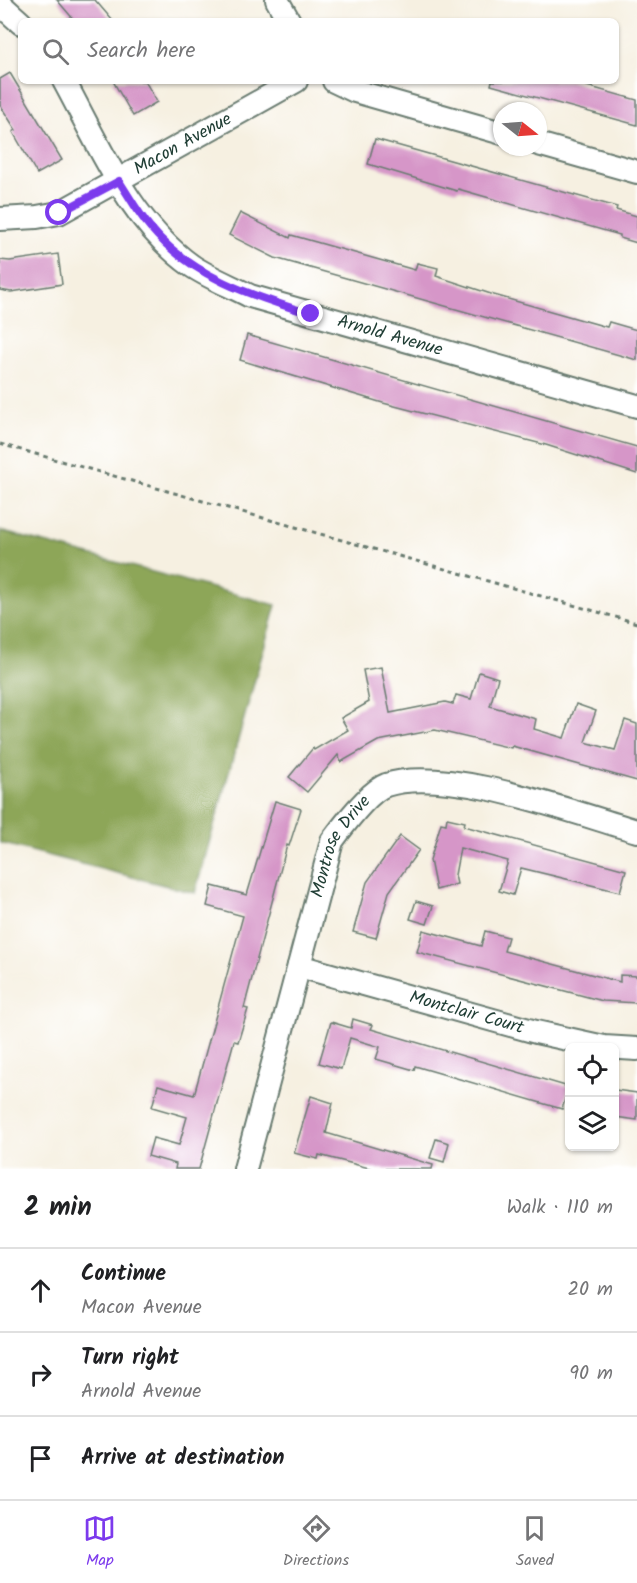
<!DOCTYPE html>
<meta charset="utf-8">
<style>
:root{--surface:#fff;--page:#f2f2f2;--text:#202124;--muted:#757577;--line:#e0e0e0;--accent:#7c3aed}
body{margin:0;font-family:Kalam,sans-serif;background:var(--page);color:var(--text)}
.controls{position:absolute;right:18px;bottom:18px;display:grid;overflow:hidden;border-radius:9px;box-shadow:0 2px 4px #0004}
.controls button{width:54px;height:54px;display:grid;place-items:center;padding:0;border:0;border-bottom:2px solid var(--line);background:var(--surface);color:var(--text);font:30px sans-serif}
.compass{position:absolute;left:493px;top:102px;width:54px;height:54px;border-radius:50%;background:var(--surface);box-shadow:0 2px 4px #0004;rotate:107deg}
.stop{position:absolute;width:18px;height:18px;margin:-14px;border:4px solid #7c3aed;border-radius:50%;background:#fff}
.stop.end{background:#7c3aed;border-color:#fff;box-shadow:0 2px 6px #0008}
.list{margin:0;padding:0;list-style:none}
h2{display:flex;justify-content:space-between;align-items:center;height:78px;margin:0;padding:0 24px;font-size:26px}
h2 small{font-size:20px;font-weight:400;color:var(--muted)}
.list li{display:grid;grid-template-columns:39px 1fr auto;gap:18px;align-items:center;box-sizing:border-box;height:84px;padding:0 24px;border-top:2px solid var(--line)}
.list b{display:block;font-size:22px;white-space:nowrap}
.list p{margin:0;font-size:20px;white-space:nowrap;color:var(--muted)}
.list em{font-size:20px;font-style:normal;color:var(--muted)}
.icon{flex:none;width:33px;height:33px;fill:none;stroke:currentColor;stroke-width:2;stroke-linecap:round;stroke-linejoin:round}
.map{position:relative;flex:none;width:637px;height:1169px;overflow:hidden}
.search{position:absolute;background:var(--surface);box-shadow:0 2px 4px #0004;left:18px;right:18px;top:18px;height:66px;display:flex;align-items:center;gap:15px;box-sizing:border-box;padding:0 21px;border-radius:9px;color:var(--muted);font-size:22px}
.sheet{height:330px;background:var(--surface)}
nav{display:flex;justify-content:space-around;align-items:center;box-sizing:border-box;height:84px;border-top:2px solid var(--line);background:var(--surface);font-size:16px;color:var(--muted)}
nav a{display:grid;justify-items:center;gap:3px}
nav .on{color:var(--accent)}
.map>svg:first-child{display:block}
</style>
<div class="map">
<svg width="637" height="1169" viewBox="0 0 637 1169">
<rect width="100%" height="100%" fill="#fff"/>
<filter id="ink" filterUnits="userSpaceOnUse"><feTurbulence type="fractalNoise" baseFrequency=".0167" numOctaves="2"/><feDisplacementMap in="SourceGraphic" scale="12" xChannelSelector="R" yChannelSelector="G"/><feConvolveMatrix kernelMatrix="1 2 1 2 8 2 1 2 1" color-interpolation-filters="sRGB"/></filter>
<filter id="wash" filterUnits="userSpaceOnUse"><feTurbulence type="fractalNoise" baseFrequency=".008" numOctaves="4" result="noise"/><feDisplacementMap in="SourceGraphic" scale="24" xChannelSelector="R" yChannelSelector="G"/><feGaussianBlur stdDeviation="1.35" result="paint"/><feColorMatrix in="noise" values="0 0 0 0 0 0 0 0 0 0 0 0 0 0 0 0 0 1.4 0 .05"/><feComposite in="paint" operator="in"/></filter>
<g filter="url(#wash)">
<rect width="100%" height="100%" fill="#f6f0e1"/>
<path fill="#8da658" stroke="#567246" stroke-width="1.5" d="M0 531 276 605 195 893 0 843Z"/>
<g id="blocks">
<g fill="#d696c8">
<path d="M57 0H95L113 21H75Z"/>
<path d="M10 73 62 160 37 174 13 132 16 130 0 105V79Z"/>
<path d="M113 81H145L157 102 133 116Z"/>
<path d="M492 81H569L637 100V125L491 85Z"/>
<path d="M375 139 617 207 616 210 637 216V243L620 238V235L458 189 457 191 368 164Z"/>
<path d="M240 213 290 238 291 235 415 270 417 263 438 268 436 276 494 295 607 327 609 322 637 330V360L275 258 229 235Z"/>
<path d="M58 254 62 284 11 292 0 290V260L10 261Z"/>
<path d="M247 335 637 447V474L546 445 383 403 240 360Z"/>
<path d="M381 667 390 713 445 702 453 704 456 695 471 699 479 672 498 678 490 706 536 719 534 729 564 738 576 704 596 711 585 742 615 750 625 720 637 724V781L512 746 511 748 435 730 378 741 341 762 338 755 307 792 289 777 313 748 314 750 348 730 341 718 369 702 363 670Z"/>
<path d="M275 801 301 809 289 846 287 845 244 1008 248 1009 238 1042 234 1041 199 1169H175L176 1164 148 1156 153 1138 179 1145 187 1117 152 1107 158 1085 194 1095 243 916 207 906 212 886 247 895Z"/>
<path d="M447 818 465 822 464 826 626 870 620 892 521 868 513 895 499 891 508 861 460 848 455 875 457 884 436 890 430 860 441 823 446 824Z"/>
<path d="M400 836 419 850 389 892 376 938 353 932 367 882Z"/>
<path d="M416 901 433 906 427 924 410 919Z"/>
<path d="M423 930 481 946 485 931 508 937 504 951 620 982V975L637 976V1003L603 1001 417 952Z"/>
<path d="M353 1019 373 1025 371 1029 569 1087 562 1109 415 1066 414 1070 376 1059 380 1047 350 1038 341 1069 319 1063 331 1022 351 1028Z"/>
<path d="M615 1090 637 1093V1120L615 1117Z"/>
<path d="M311 1096 333 1103 326 1133 433 1165 432 1169H373L319 1155 318 1159 294 1153Z"/>
<path d="M436 1139 449 1143 444 1162 430 1158Z"/>
</g>
</g>
</g>
<g filter="url(#ink)">
<use href="#blocks" fill-opacity="0" stroke="#6a7c71" stroke-width="1.5"/>
<g fill="none" stroke-linecap="round" stroke-linejoin="round">
<g stroke="#6a7c71" stroke-width="26">
<g id="street">
<path d="M277 0 289 21"/>
<path d="M0 4 21 23"/>
<path id="s1" d="M64 81C99 145 130 222 192 266 210 278 231 286 250 296L637 406"/>
<path d="M334 81 355 91 502 133"/>
<path d="M538 144 637 172"/>
<path id="s2" d="M0 219 37 217 59 213 296 81"/>
<path id="s3" d="M299 966 536 1032 604 1047 637 1049"/>
<path id="s4" d="M245 1169 332 841C343 826 369 791 386 785 447 765 574 813 637 831"/>
</g>
</g>
<path stroke="#6a7c71" stroke-width="3" stroke-dasharray="4.5 4.5" stroke-linecap="butt" d="M0 444 637 623"/>
<use href="#street" stroke="#fff" stroke-width="22"/>
</g>
</g>
<g fill="none" stroke-linecap="round" stroke-linejoin="round" filter="url(#ink)">
<path stroke="#7c3aed" stroke-width="8" d="M59 213 119 181C129 196 138 213 150 227 190 276 252 296 311 314"/>
</g>
<g text-anchor="middle" dominant-baseline="central" stroke-width="5" stroke-linejoin="round" paint-order="stroke">
<g font-size="18" fill="#1f3d34" stroke="#fff">
<text stroke="none"><textPath href="#s2" startOffset="201">Macon Avenue</textPath></text>
<text stroke="none"><textPath href="#s1" startOffset="438">Arnold Avenue</textPath></text>
<text stroke="none"><textPath href="#s4" startOffset="338">Montrose Drive</textPath></text>
<text stroke="none"><textPath href="#s3" startOffset="174">Montclair Court</textPath></text>
</g>
</g>
</svg>
<div class="controls">
<button><svg class="icon" aria-label="locate" viewBox="0 0 24 24"><circle cx="12" cy="12" r="6"/><path d="M12 2v4M12 18v4M2 12h4M18 12h4"/></svg></button>
<button><svg class="icon" aria-label="layers" viewBox="0 0 24 24"><path d="M12 4l9 5-9 5-9-5zM3 14l9 5 9-5"/></svg></button>
</div>
<svg class="compass" viewBox="-18 -18 36 36"><path d="M0-13l5 13h-10z" fill="#e53935"/><path d="M0 13l5-13h-10z" fill="#757577"/></svg>
<div class="stop" style="left:59px;top:213px"></div>
<div class="stop end" style="left:311px;top:314px"></div>
<div class="search"><svg class="icon" aria-label="search" viewBox="0 0 24 24"><circle cx="10" cy="10" r="6"/><path d="M15 15l6 6"/></svg>Search here</div>
</div>
<section class="sheet">
<h2>2 min<small>Walk · 110 m</small></h2>
<ul class="list">
<li><svg class="icon" aria-label="ahead" viewBox="0 0 24 24"><path d="M12 20V5M6 11l6-6 6 6"/></svg><div><b>Continue</b><p>Macon Avenue</p></div><em>20 m</em></li>
<li><svg class="icon" aria-label="right" viewBox="0 0 24 24"><path d="M7 20v-9h11M14 6l5 5-5 5"/></svg><div><b>Turn right</b><p>Arnold Avenue</p></div><em>90 m</em></li>
<li><svg class="icon" aria-label="arrive" viewBox="0 0 24 24"><path d="M6 21V4h12l-3 4 3 4H6"/></svg><div><b>Arrive at destination</b></div></li>
</ul>
</section>
<nav>
<a class="on"><svg class="icon" aria-label="map" viewBox="0 0 24 24"><path d="M3 6l6-2 6 2 6-2v14l-6 2-6-2-6 2zM9 4v14M15 6v14"/></svg>Map</a>
<a><svg class="icon" aria-label="directions" viewBox="0 0 24 24"><path d="M12 3l9 9-9 9-9-9zM9 14v-3h6M13 9l2 2-2 2"/></svg>Directions</a>
<a><svg class="icon" aria-label="saved" viewBox="0 0 24 24"><path d="M7 4h10v16l-5-4-5 4z"/></svg>Saved</a>
</nav>
